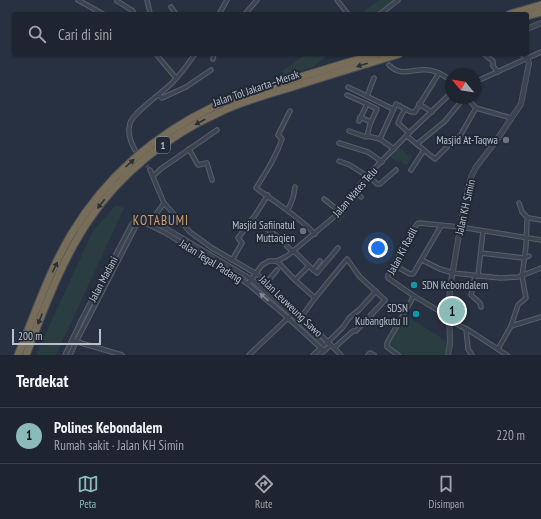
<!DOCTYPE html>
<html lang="id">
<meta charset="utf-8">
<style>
:root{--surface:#1e2531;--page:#2b313d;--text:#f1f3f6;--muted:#a1a5ab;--line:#3c424d;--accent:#8bbbb9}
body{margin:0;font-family:"PT Sans Narrow",sans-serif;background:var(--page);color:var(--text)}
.compass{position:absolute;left:445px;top:68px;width:36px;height:36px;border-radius:50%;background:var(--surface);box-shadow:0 1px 3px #0004;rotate:300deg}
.scale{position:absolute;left:12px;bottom:10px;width:89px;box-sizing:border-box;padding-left:4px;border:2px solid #b9bfcb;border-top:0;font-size:11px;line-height:14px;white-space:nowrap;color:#b9bfcb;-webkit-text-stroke:3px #212937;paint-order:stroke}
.you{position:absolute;left:378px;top:248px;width:14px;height:14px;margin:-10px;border:3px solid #fff;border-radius:50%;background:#1a73e8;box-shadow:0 0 0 6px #1a73e833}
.badge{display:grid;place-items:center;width:26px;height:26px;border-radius:50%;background:var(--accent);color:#111;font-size:13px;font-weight:700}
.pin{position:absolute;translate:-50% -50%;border:2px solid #fff;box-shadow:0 1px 4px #0006}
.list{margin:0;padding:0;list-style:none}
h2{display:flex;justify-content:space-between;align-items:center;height:52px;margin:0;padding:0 16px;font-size:17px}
h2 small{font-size:13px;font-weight:400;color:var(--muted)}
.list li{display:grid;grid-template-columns:26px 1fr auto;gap:12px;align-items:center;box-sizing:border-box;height:56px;padding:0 16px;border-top:1px solid var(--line)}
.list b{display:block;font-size:15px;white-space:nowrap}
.list p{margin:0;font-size:13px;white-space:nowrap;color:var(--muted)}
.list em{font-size:13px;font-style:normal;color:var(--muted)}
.icon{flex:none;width:22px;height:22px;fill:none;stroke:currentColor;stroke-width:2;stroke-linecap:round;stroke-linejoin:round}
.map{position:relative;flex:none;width:541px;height:355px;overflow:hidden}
.search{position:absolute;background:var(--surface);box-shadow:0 1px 3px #0004;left:12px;right:12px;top:12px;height:44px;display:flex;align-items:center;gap:10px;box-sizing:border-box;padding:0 14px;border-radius:4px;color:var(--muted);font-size:15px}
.sheet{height:108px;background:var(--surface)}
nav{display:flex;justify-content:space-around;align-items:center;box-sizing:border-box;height:56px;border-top:1px solid var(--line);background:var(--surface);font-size:11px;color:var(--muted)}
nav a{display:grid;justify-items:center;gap:2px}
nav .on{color:var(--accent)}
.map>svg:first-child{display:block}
</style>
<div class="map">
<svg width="541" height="355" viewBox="0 0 541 355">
<rect width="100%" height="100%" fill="#283141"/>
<g fill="#2a3e42">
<path d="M379 0H396L379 14H360Z"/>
<path d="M306 54H329L313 67 288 75 281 72Z"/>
<path d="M399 147 408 155 410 154 412 156 407 165 403 164 401 161 397 162 390 156Z"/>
<path d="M355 193 360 197 348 209 346 207 342 213 346 216 340 221 336 217Z"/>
<path d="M116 205 124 208 56 355H36L93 231Z"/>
<path d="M405 315 443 339 448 344 446 355H401L388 346Z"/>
</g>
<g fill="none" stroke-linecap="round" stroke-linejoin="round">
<path stroke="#3e4656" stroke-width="3.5" stroke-dasharray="3.5 2" stroke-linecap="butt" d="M143 161 150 170"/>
<g stroke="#575f6b" stroke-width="5.5">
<g id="minor">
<path d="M78 0 103 14"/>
<path d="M147 0 150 13"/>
<path d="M337 0 348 14"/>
<path d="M117 1 133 11V14"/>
<path d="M171 7 176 14"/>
<path d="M219 14 227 0"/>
<path d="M245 14 257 0"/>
<path d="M380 14 398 0"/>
<path d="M156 54 176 78"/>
<path d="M484 54 493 61V66L498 72"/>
<path d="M213 59 214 54"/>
<path d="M389 65C402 78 413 68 428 70 436 70 444 76 451 80"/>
<path d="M475 82 541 52"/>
<path d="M348 87 393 109"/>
<path d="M159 95 162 98 186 87 211 70"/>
<path d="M347 95 367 104"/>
<path d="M367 96 374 78"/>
<path d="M467 98 476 108 511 118"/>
<path d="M419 104 432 112"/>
<path d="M405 109 400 118 398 123 409 133"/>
<path d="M290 111 278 135 282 139C276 157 266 172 256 188 276 203 297 215 315 234"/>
<path d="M360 117 371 122"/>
<path d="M359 121 367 104 377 109 370 124 367 136 380 139 394 149"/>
<path d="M349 131 366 137 368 136"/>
<path d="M407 136 435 159 453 141 460 136 476 108"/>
<path d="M380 139 396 104 411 112H415L439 73"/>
<path d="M339 143 368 152 382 162"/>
<path d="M417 144 445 121 464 98"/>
<path d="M189 149 198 165 207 163 212 180"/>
<path d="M135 150C131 143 127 132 130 123 134 112 162 93 172 83 180 75 188 64 195 54"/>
<path d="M339 161 350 165 367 176"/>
<path d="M150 170 164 203 190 232 212 248 255 273 267 282 341 355"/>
<path d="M411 170 424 150"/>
<path d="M368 175 377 184H380L396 170"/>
<path d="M153 176 162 168 217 130"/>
<path d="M355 192 361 197"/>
<path d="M324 199 339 211"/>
<path d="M519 203 522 212 528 218"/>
<path d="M288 210 293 198 295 187"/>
<path d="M252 219 277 236 293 252"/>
<path d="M149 224 164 203"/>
<path d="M294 251 309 266"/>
<path d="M481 253 524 258 529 256"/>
<path d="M232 260 242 243 238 238 252 220 268 195"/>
<path d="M422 260 440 269 453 273 500 278 518 277 541 268"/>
<path d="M277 261 295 280 309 266 317 273 338 248"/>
<path d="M394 265 410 274H413L441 226"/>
<path d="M313 270 320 261"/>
<path d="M475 276 471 295 480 303 481 307"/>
<path d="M478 276 483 231"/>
<path d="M295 280 315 298 302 316"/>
<path d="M267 282 277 270"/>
<path d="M248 284 262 265 269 261H277L287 256 334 217 367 176 409 133 451 93"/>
<path d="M315 298 347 259 360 277 385 300 356 331H353L334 348"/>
<path d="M449 317 414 296 388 278V275L417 224 419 223 460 227 541 240"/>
<path d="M449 320 470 331 507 355"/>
<path d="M511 326 541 317"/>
<path d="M466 329 468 349 472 355"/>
<path d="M74 341 122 355"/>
<path d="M327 343 343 327 349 318 360 309 376 291"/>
<path d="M498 349 511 326 518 305 526 298 522 276 526 246 527 220 529 218 541 220"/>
<path d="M65 355 83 317 132 224C138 216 143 215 152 220L251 279 292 315 324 345"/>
<path d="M70 355 76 342 136 226 141 221 164 232 248 284 288 318 324 351"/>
<path d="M249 355 289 317"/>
<path d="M313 355 321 348"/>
<path d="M319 355 331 345"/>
<path d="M368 355 370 353 374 355"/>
<path d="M398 355 387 347V343L414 296"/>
</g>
</g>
<g stroke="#575f6b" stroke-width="6">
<g id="tertiary">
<path d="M527 29 541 23"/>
<path d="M448 355 450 344 449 305 450 288 463 211 471 177 476 167 496 141 521 104 529 63 527 58 522 54"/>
</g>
</g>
<g stroke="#444c58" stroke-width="9">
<g id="motorway">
<path d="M510 14 541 5"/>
<path d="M527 16 541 12"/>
<path d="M18 355C35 314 49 271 72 233 106 177 156 134 215 106 232 98 251 93 269 87 305 75 340 65 376 54"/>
<path d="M26 355C44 309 61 261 89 220 120 174 167 136 218 113 240 102 265 95 289 88 326 76 363 65 399 54"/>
</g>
</g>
<use href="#minor" stroke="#3c4451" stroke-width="3.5"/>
<use href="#tertiary" stroke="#3c4451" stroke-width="4.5"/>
<use href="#motorway" stroke="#776d59" stroke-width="7"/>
</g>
<defs><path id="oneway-solid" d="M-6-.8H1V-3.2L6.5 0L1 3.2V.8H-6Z"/></defs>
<g fill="#2a303a">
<use href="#oneway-solid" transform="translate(362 65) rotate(163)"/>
<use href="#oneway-solid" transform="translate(200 122) rotate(152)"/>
<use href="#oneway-solid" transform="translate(130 163) rotate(-42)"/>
<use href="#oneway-solid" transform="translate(101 204) rotate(128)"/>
<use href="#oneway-solid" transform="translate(55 267) rotate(-64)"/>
<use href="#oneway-solid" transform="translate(40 319) rotate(112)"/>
</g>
<use fill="#818894" href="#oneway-solid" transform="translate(264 297) rotate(-139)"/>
<g fill="#6b7280" stroke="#212937" stroke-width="1.5">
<circle cx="506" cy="140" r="4"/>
<circle cx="303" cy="231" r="4"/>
</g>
<g fill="#0f9aa8" stroke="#212937" stroke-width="1.5">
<circle cx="414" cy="285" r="4"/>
<circle cx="416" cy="314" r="4"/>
</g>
<g text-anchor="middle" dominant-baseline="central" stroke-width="4" stroke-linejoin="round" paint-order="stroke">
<rect fill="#212937" stroke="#8b929f" stroke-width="1" x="156" y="137" width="14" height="16" rx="3"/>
<g font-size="10" font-weight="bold" fill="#b9bfcb">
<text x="163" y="145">1</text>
</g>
<g font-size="11" fill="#b9bfcb" stroke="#212937">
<text transform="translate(256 88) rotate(-19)">Jalan Tol Jakarta–Merak</text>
<text transform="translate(355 192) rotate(-49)">Jalan Wates Telu</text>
<text transform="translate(465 207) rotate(-77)">Jalan KH Simin</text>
<text transform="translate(402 251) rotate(-62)">Jalan Ki Radil</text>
<text transform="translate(211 261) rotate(32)">Jalan Tegal Padang</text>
<text transform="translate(103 279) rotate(-62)">Jalan Madani</text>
<text transform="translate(291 306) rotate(44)">Jalan Leuweung Sawo</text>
</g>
<g font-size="11" fill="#b9bfcb" stroke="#212937" text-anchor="end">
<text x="498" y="140">Masjid At-Taqwa</text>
<text x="295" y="225">Masjid Safiinatul<tspan x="295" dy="13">Muttaqien</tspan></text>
<text x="422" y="285" text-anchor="start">SDN Kebondalem</text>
<text x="408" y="308">SDSN<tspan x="408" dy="13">Kubangkutu II</tspan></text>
</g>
<g font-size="13" letter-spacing="1" fill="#d29e6d" stroke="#212937">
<text x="161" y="220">KOTABUMI</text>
</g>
</g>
</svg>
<svg class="compass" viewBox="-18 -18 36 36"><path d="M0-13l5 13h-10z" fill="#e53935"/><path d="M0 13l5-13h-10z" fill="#a1a5ab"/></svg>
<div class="scale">200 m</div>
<div class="you"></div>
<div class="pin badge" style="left:452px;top:311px">1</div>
<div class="search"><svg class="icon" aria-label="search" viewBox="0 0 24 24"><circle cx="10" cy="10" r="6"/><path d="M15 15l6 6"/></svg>Cari di sini</div>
</div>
<section class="sheet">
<h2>Terdekat<small></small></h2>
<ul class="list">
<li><span class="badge">1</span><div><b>Polines Kebondalem</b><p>Rumah sakit · Jalan KH Simin</p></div><em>220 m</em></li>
</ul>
</section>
<nav>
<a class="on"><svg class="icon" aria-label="map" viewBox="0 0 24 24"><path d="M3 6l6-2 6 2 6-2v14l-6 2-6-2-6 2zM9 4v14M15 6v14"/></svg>Peta</a>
<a><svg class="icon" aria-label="directions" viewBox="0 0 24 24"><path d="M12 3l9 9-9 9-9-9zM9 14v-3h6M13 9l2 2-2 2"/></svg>Rute</a>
<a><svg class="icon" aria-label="saved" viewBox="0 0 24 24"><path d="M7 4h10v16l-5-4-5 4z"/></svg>Disimpan</a>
</nav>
